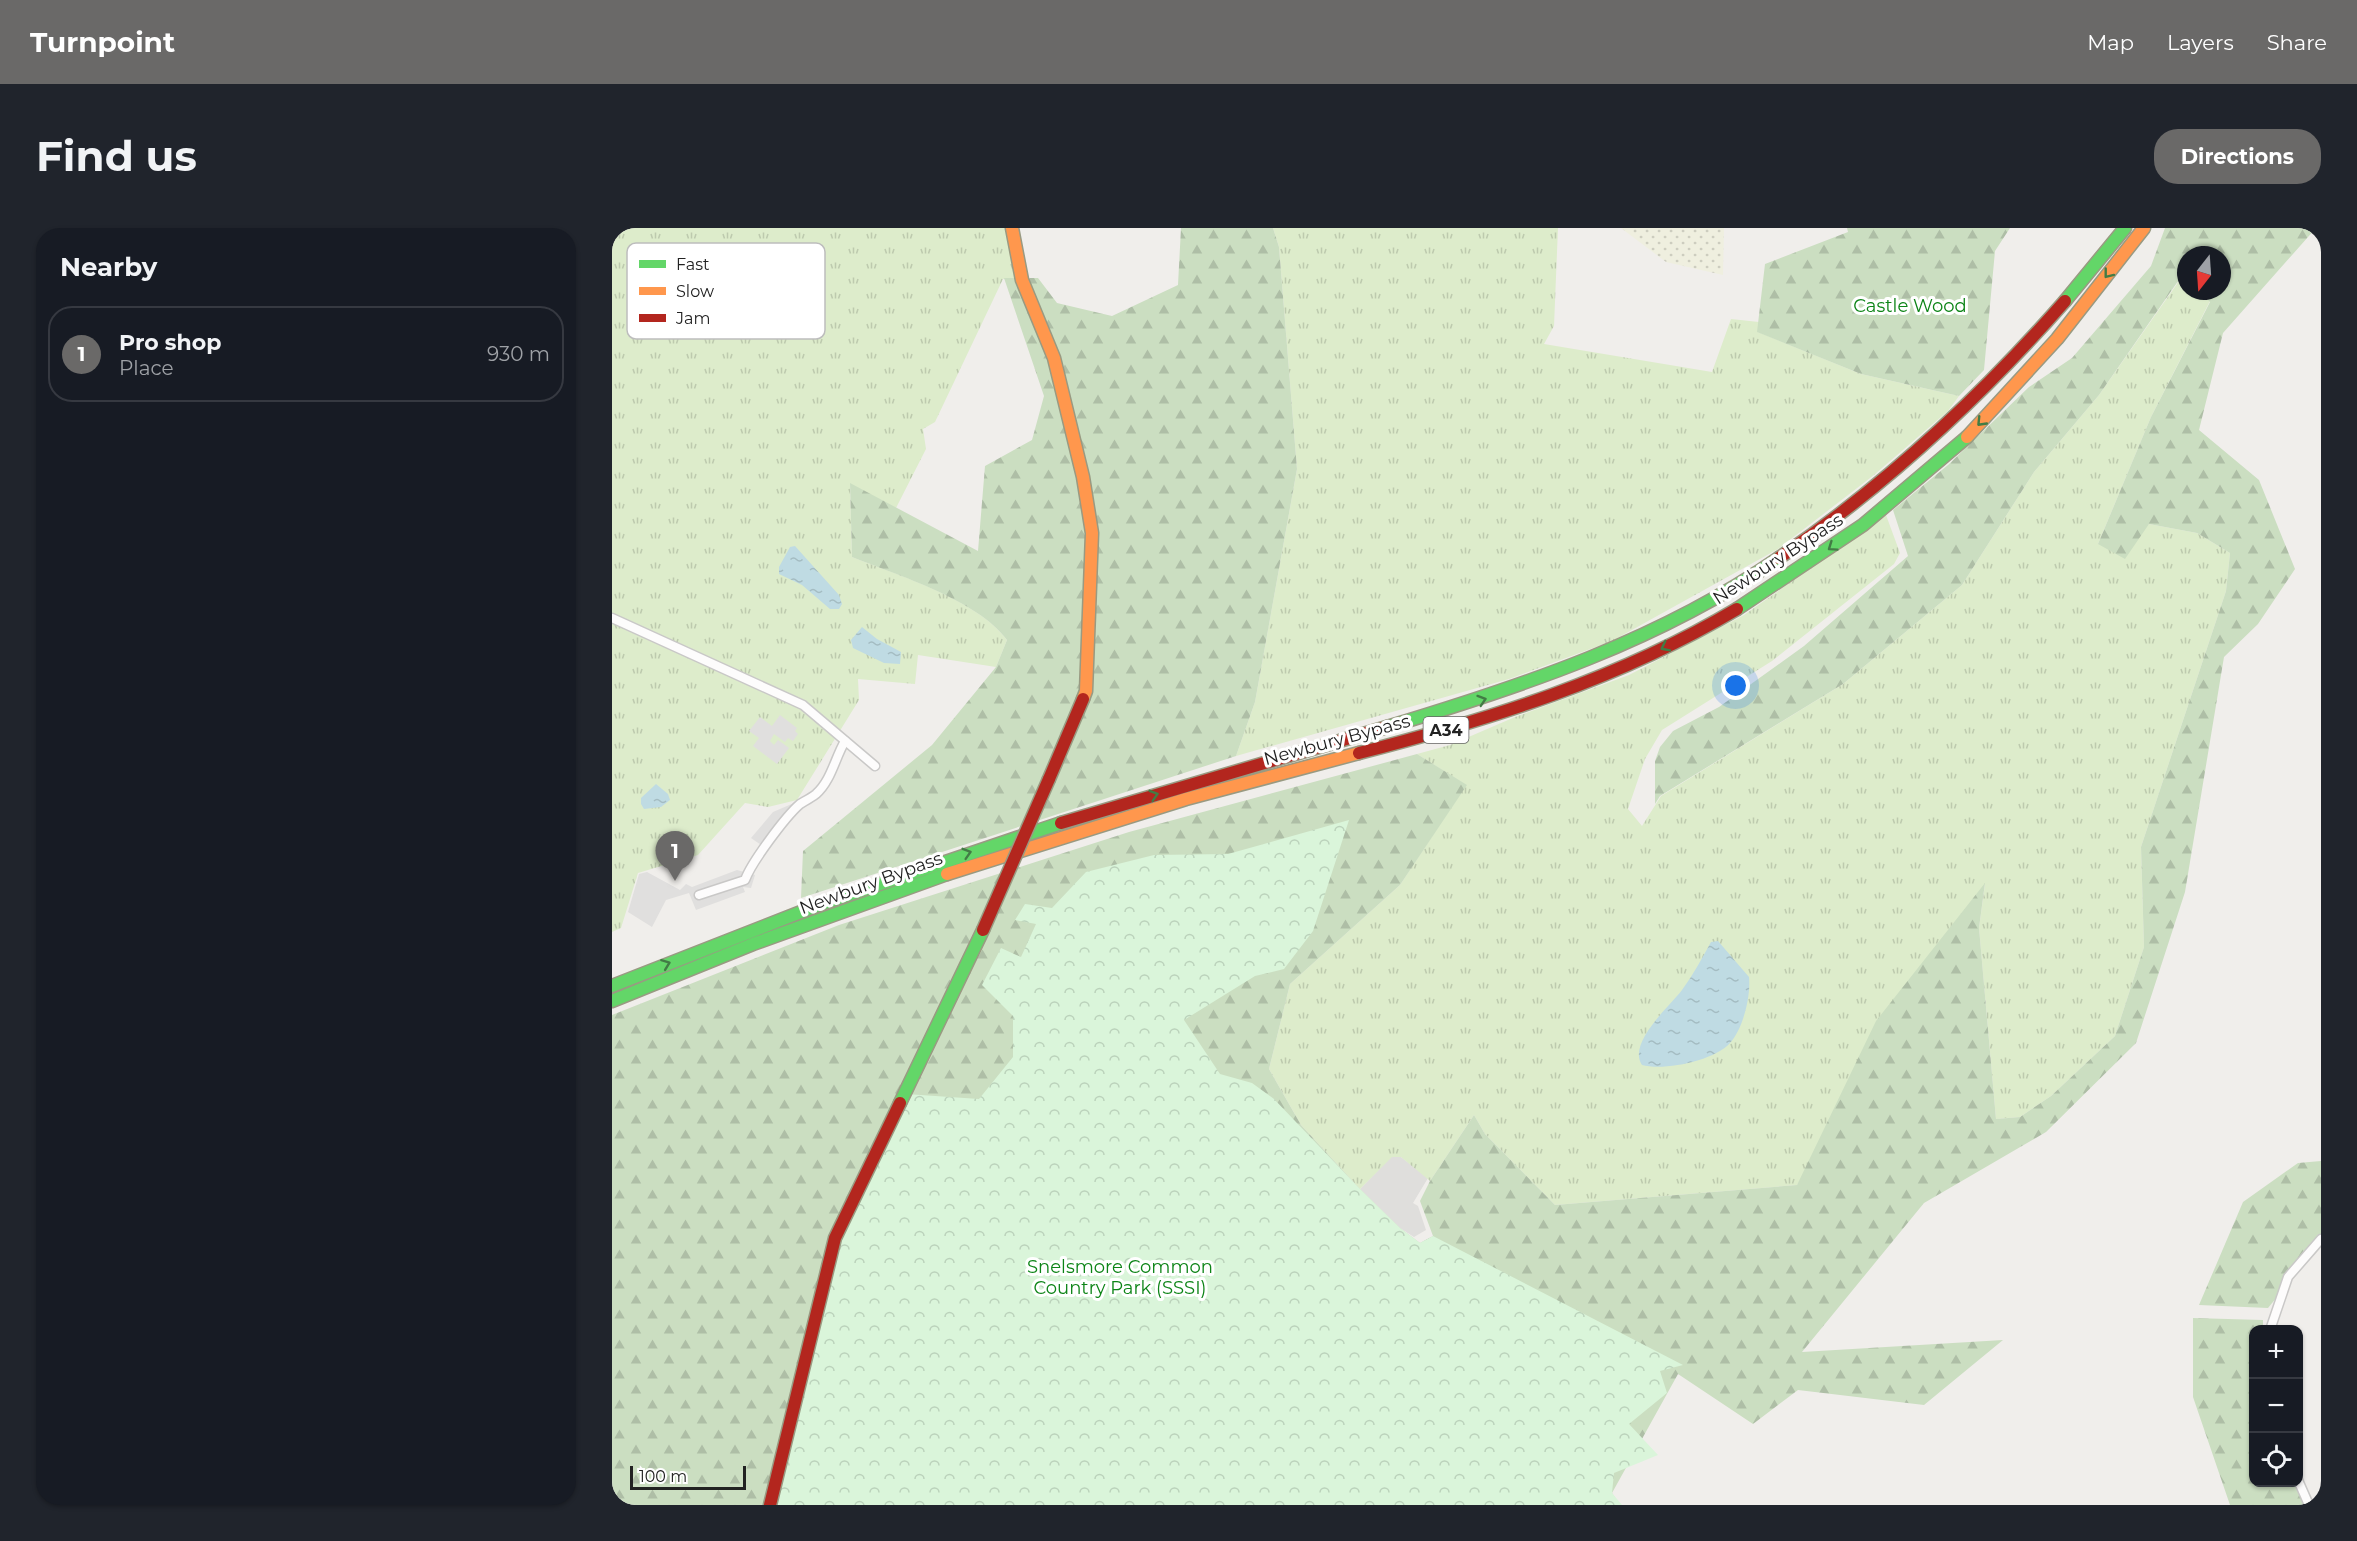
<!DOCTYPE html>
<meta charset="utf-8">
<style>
:root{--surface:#171b24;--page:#20242c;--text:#f1f3f6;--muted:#9ea1a6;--line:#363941;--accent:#6a6968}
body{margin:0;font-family:Montserrat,sans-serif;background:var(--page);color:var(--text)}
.controls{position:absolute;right:18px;bottom:18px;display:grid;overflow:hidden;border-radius:12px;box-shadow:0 2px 4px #0004}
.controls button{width:54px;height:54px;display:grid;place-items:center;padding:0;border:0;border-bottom:2px solid var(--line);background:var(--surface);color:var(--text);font:30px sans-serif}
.compass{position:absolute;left:1565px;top:18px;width:54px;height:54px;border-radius:50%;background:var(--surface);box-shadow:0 2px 4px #0004;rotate:197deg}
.scale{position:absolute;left:18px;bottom:15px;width:116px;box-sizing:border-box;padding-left:6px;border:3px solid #222;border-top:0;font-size:16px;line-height:21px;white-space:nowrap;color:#222;-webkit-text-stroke:4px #fff;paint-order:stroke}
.you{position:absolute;left:1124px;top:458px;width:21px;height:21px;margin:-15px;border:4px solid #fff;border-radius:50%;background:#1a73e8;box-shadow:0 0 0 9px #1a73e833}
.badge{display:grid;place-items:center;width:39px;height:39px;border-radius:50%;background:var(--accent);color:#fff;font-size:20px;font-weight:700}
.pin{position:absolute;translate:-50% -50px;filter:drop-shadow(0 2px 3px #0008)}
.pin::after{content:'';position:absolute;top:32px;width:21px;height:18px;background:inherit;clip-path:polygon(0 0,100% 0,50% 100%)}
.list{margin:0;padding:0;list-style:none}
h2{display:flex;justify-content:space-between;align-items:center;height:78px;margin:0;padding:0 24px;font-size:26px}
h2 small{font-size:20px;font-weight:400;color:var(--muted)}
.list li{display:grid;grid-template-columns:39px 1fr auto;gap:18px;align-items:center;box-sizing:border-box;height:96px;margin:0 12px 12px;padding:0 12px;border:2px solid var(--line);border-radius:24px}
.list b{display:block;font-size:22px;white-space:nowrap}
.list p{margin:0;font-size:20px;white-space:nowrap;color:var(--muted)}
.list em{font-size:20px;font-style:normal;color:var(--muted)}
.icon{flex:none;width:33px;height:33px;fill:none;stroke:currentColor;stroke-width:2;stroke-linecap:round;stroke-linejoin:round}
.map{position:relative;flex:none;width:1709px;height:1277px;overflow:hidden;border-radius:24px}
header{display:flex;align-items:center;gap:36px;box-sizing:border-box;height:84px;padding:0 30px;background:var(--accent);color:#fff}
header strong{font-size:28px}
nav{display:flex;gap:33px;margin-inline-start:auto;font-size:21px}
.intro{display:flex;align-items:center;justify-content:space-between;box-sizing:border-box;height:144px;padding:0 36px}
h1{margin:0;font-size:42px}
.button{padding:15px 27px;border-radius:24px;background:var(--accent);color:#fff;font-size:21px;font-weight:700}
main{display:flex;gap:36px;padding:0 36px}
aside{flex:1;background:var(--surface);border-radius:24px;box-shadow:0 2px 4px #0004}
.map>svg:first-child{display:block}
</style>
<header>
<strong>Turnpoint</strong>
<nav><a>Map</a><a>Layers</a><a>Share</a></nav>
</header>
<div class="intro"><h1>Find us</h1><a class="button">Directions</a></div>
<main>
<aside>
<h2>Nearby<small></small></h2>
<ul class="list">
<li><span class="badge">1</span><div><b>Pro shop</b><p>Place</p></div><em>930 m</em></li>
</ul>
</aside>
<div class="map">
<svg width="1709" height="1277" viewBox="0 0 1709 1277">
<defs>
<pattern id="farmland-dots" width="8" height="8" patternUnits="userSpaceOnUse" patternTransform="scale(1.5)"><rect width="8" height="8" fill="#efefdf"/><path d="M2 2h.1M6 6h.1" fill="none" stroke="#cdcdbf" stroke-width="1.8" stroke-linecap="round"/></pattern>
<pattern id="grass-tufts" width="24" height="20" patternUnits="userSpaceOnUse" patternTransform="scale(1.5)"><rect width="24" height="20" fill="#ddeccb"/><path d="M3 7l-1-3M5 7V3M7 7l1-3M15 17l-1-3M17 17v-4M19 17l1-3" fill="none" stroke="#bdcaae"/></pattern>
<pattern id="forest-firs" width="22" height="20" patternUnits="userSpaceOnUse" patternTransform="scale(1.5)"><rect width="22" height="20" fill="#cbdec1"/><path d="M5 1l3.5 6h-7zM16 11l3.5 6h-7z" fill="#aebea6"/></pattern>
<pattern id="park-crowns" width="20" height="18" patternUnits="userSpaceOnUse" patternTransform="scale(1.5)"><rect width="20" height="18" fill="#daf5da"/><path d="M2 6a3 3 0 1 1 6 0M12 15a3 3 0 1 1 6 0" fill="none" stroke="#bbd2bb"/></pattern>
<pattern id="water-ripples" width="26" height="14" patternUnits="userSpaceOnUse" patternTransform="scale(1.5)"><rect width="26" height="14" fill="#bfdbe3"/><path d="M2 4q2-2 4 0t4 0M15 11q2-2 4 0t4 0" fill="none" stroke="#a4bcc2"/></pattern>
</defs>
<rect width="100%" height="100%" fill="#f0eeeb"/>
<path fill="#dfdedc" d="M779 929H789L816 950 801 975 806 978 814 1002 802 1009 788 1000 748 961Z"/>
<path fill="url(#farmland-dots)" d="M1009 0H1112L1111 47 1054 34Z"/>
<g fill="url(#grass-tufts)">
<path d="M0 0H400L410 52 391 51 323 194 311 201 314 221 284 280 238 256 240 329C286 347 366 372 395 412L384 439 306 427 303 456 246 451 247 472 185 572 156 579 133 575 86 627 26 645 9 700 0 704Z"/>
<path d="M661 0H946L942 98 932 116 1100 144 1119 91 1147 94 1146 104 1249 146 1347 168 1336 183 1262 247 1166 321 1000 413 897 451 624 528 643 474 685 241 667 19Z"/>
<path d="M1572 46 1574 63H1588L1598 73 1539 189 1486 316 1537 296 1585 305 1618 325 1614 363 1529 619 1532 719 1503 808 1439 868 1408 889 1384 891 1367 700 1373 656 1185 957 943 977 873 906 862 887 818 953 789 929H780L748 961 689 897 657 841 678 756 788 657 854 557 805 526 838 517 903 489 1017 447 1132 387 1274 287 1288 325 1282 336 1160 433 1050 502 1033 531 1016 581 1030 598 1049 568 1231 456 1350 357 1422 244 1487 167Z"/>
</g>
<g fill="url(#forest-firs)">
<path d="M569 0H661L667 19 685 241 643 474 624 528 189 670 191 623 320 517 384 439 395 412C366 372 285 347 240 329L238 255 366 323 373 238 420 212 432 168 392 50H426L445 75 500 88 566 57Z"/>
<path d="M1235 0H1398L1383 23 1372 142 1347 168 1249 146 1145 104 1153 36 1236 4Z"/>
<path d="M1553 0H1704L1611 105 1587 202 1647 252 1683 341 1646 396 1612 429 1573 664 1524 815 1434 904 1312 975 1190 1124 1391 1112 1312 1177 1186 1162 1141 1196 1066 1146 1000 1265 1008 1277H0V787L227 697 517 604 805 526 855 557 788 657 678 756 657 841 689 897 748 961 788 1000 808 1015 821 1008 808 973 818 953 862 887 873 906 943 977 1185 957 1264 793 1373 655 1367 700 1384 891 1408 889 1439 868 1503 808 1532 719 1529 619 1614 363 1618 325 1585 305 1537 296 1513 331 1486 316 1539 189 1598 74 1588 63H1610V27H1574V48L1571 46 1487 167 1422 244 1350 357 1231 456 1048 568 1043 576V533L1048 519 1061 503 1107 479 1192 418 1296 328 1281 282 1336 237 1417 159 1460 130 1539 38Z"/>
<path d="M1709 933V1008L1674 1048 1665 1069 1656 1080 1587 1077 1631 974 1686 935Z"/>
<path d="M1581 1090 1651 1092V1101L1642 1102V1254H1686L1687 1248 1698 1277H1618L1581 1169Z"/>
</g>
<path fill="url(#park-crowns)" d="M737 592 701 703 672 741 643 748 572 792 608 846 640 855 662 871 748 961 788 1000 808 1015 821 1008 1071 1137 1048 1143 1055 1165 1017 1196 1046 1227 1002 1245 1000 1265 1010 1277H158L216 1032 294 866 367 871 401 829V788L370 757 389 720 409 729 424 696 403 692 413 676 440 680 474 644 542 627 616 626Z"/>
<g fill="#e0dfde">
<path d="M168 487 185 500 183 503 186 506 181 513 176 510 173 514 162 506 158 513 162 517 166 512 177 520 165 536 141 518 147 510 137 503 148 489 160 498Z"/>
<path d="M182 575 186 581 155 621 139 610 161 584Z"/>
<path d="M125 642 143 647 139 660 131 659 133 664 84 682 77 665 54 672 40 699 16 684 27 646 35 644 68 662 74 656 80 659Z"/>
</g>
<g fill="url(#water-ripples)">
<path d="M183 318 227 367 230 376 227 381H218L190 357 167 346V339L178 319Z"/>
<path d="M250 399 265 411 289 424 288 436 272 435 241 420 239 412Z"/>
<path d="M44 556 56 566 58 572 49 579 32 581 29 576V570Z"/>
<path d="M1106 713 1137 749C1139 768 1131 801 1118 815 1102 833 1052 843 1030 837 1015 815 1058 778 1070 762 1081 747 1090 730 1099 714Z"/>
</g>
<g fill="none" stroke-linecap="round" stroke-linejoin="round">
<g stroke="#c9c8c7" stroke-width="11">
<g id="street">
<path d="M0 390 191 477 263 538"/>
<path d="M87 667 133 652C139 635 173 589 188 576 193 573 199 570 204 566 219 553 223 530 233 513"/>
<path d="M1658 1102 1676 1049 1709 1011"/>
<path d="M1686 1252 1697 1277"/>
</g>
</g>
<g stroke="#999a82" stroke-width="15">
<g id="fast">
<path d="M1453 73 1513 0"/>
<path d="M1125 381 1251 297 1355 209"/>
<path d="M775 499C911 458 1049 412 1167 330"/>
<path d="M0 758 212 675 449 595"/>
<path d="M0 773 141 716 335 646"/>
<path d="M288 875 371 702"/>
</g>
</g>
<g stroke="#999a82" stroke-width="15">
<g id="slow">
<path d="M400 0 410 52 442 130 471 249 480 305 474 463 471 471"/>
<path d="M1355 209 1445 111 1532 0"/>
<path d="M335 646 574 571 747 525"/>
</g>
</g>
<g stroke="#999a82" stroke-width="15">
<g id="jam">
<path d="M1167 330C1274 257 1367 171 1453 73"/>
<path d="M747 525C879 491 1007 451 1125 381"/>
<path d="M437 551 471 471"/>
<path d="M449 595 775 499"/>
<path d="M158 1277 223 1010 288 875"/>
</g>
</g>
<use href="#street" stroke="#fdfcfc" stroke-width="8"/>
<use href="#fast" stroke="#63d668" stroke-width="12"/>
<use href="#slow" stroke="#ff974d" stroke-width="12"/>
<use href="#jam" stroke="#b3261e" stroke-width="12"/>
<g stroke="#999a82" stroke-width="15" stroke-linecap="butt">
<path id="jam-bridge" d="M371 702 437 551"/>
</g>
<use href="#jam-bridge" stroke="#b3261e" stroke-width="12"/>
</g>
<defs><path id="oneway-chevron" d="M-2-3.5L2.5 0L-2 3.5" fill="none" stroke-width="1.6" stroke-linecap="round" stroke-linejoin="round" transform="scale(1.5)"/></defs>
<g stroke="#427c45">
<use href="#oneway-chevron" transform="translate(1496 46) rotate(128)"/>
<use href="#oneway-chevron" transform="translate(1369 194) rotate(134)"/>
<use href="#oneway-chevron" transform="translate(1220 319) rotate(145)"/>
<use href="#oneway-chevron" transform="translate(1053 419) rotate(153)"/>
<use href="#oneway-chevron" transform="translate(870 472) rotate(-18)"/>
<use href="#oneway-chevron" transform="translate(542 567) rotate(-17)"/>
<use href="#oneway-chevron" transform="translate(355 625) rotate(-17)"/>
<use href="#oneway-chevron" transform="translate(54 736) rotate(-21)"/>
</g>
<g text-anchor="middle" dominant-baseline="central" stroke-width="6" stroke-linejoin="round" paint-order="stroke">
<rect fill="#fff" stroke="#646464" stroke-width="1.5" x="811.5" y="489" width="45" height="26" rx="4.5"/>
<g font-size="16" font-weight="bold" fill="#222">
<text x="834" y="502">A34</text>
</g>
<g font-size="18" fill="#0c8416" stroke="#fff">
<text x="1298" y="78">Castle Wood</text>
<text x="508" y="1039">Snelsmore Common<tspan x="508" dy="21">Country Park (SSSI)</tspan></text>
</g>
<g font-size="18" fill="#222" stroke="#fff">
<text transform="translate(1166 331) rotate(-33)">Newbury Bypass</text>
<text transform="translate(725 512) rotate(-15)">Newbury Bypass</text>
<text transform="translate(259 655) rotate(-20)">Newbury Bypass</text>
</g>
</g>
<rect x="15" y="15" width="198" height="96" rx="9" fill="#fff" stroke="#bdbdbd" stroke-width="1.5"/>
<rect x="27" y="32" width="27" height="8" fill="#63d668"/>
<rect x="27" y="59" width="27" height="8" fill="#ff974d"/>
<rect x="27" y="86" width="27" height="8" fill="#b3261e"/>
<g font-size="16" fill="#222">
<text x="64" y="42">Fast</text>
<text x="64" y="69">Slow</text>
<text x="64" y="96">Jam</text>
</g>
</svg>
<div class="controls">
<button>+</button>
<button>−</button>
<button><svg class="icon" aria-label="locate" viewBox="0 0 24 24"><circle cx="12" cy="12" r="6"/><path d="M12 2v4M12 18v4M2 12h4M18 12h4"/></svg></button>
</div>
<svg class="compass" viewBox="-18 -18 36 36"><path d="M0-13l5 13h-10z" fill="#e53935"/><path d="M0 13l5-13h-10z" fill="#9ea1a6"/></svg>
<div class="scale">100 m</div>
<div class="you"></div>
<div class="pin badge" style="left:63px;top:653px">1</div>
</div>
</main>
